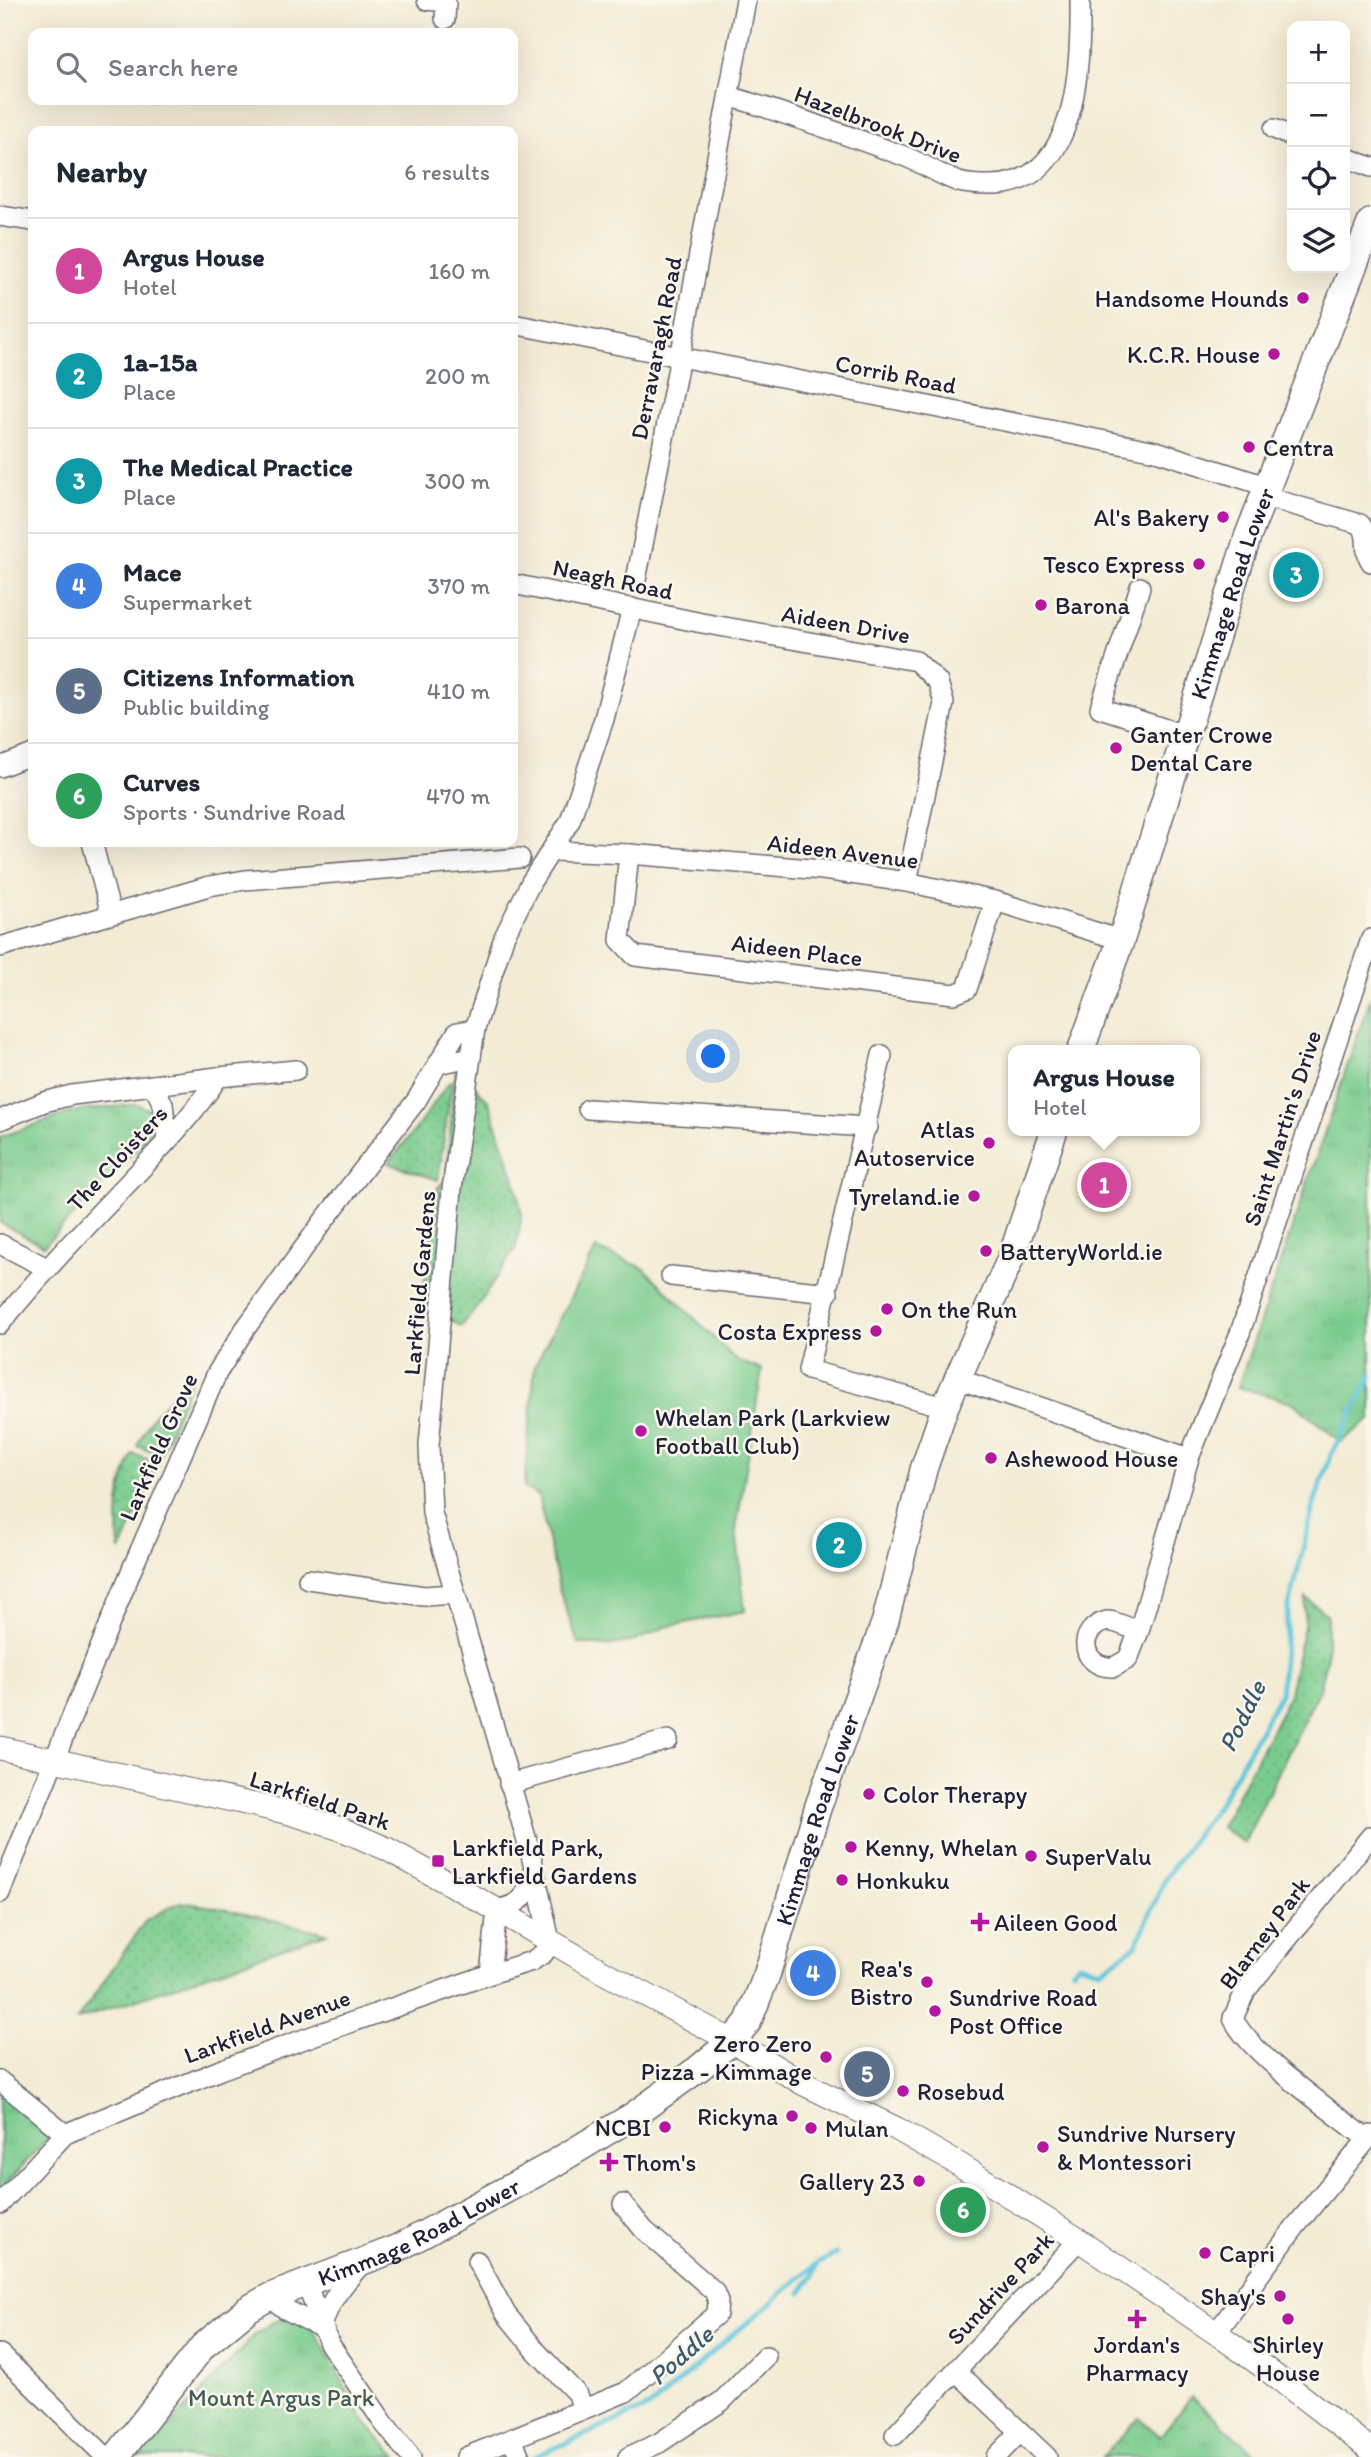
<!DOCTYPE html>
<meta charset="utf-8">
<style>
:root{--surface:#fff;--page:#f2f2f3;--text:#1f2937;--muted:#747a83;--line:#e0e1e3;--accent:#b5179e}
body{margin:0;font-family:Itim,sans-serif;background:var(--page);color:var(--text)}
.controls{position:absolute;right:21px;top:21px;display:grid;overflow:hidden;border-radius:14px;box-shadow:0 7px 28px #0002}
.controls button{width:63px;height:63px;display:grid;place-items:center;padding:0;border:0;border-bottom:2px solid var(--line);background:var(--surface);color:var(--text);font:35px sans-serif}
.you{position:absolute;left:714px;top:1057px;width:24px;height:24px;margin:-18px;border:5px solid #fff;border-radius:50%;background:#1a73e8;box-shadow:0 0 0 10px #1a73e833}
.badge{display:grid;place-items:center;width:46px;height:46px;border-radius:50%;background:var(--accent);color:#fff;font-size:23px;font-weight:700}
.pin{position:absolute;translate:-50% -50%;border:4px solid #fff;box-shadow:0 2px 7px #0006}
.popup{position:absolute;left:1008px;top:1045px;width:192px;height:91px;box-sizing:border-box;display:grid;place-content:center;border-radius:14px;background:var(--surface);filter:drop-shadow(0 2px 5px #0005);font-size:23px;white-space:nowrap;color:var(--muted)}
.popup b{font-size:26px;color:var(--text)}
.popup::after{content:'';position:absolute;left:50%;top:100%;margin-left:-14px;border:14px solid transparent;border-top-color:var(--surface)}
.list{margin:0;padding:0;list-style:none}
h2{display:flex;justify-content:space-between;align-items:center;height:91px;margin:0;padding:0 28px;font-size:30px}
h2 small{font-size:23px;font-weight:400;color:var(--muted)}
.list li{display:grid;grid-template-columns:46px 1fr auto;gap:21px;align-items:center;box-sizing:border-box;height:105px;padding:0 28px;border-top:2px solid var(--line)}
.list b{display:block;font-size:26px;white-space:nowrap}
.list p{margin:0;font-size:23px;white-space:nowrap;color:var(--muted)}
.list em{font-size:23px;font-style:normal;color:var(--muted)}
.icon{flex:none;width:38px;height:38px;fill:none;stroke:currentColor;stroke-width:2;stroke-linecap:round;stroke-linejoin:round}
.map{position:relative;flex:none;width:1371px;height:2457px;overflow:hidden}
.search{position:absolute;background:var(--surface);box-shadow:0 7px 28px #0002;left:28px;top:28px;width:490px;height:77px;display:flex;align-items:center;gap:18px;box-sizing:border-box;padding:0 24px;border-radius:14px;color:var(--muted);font-size:26px}
.panel{position:absolute;background:var(--surface);box-shadow:0 7px 28px #0002;left:28px;top:126px;width:490px;height:721px;border-radius:14px}
.map>svg:first-child{display:block}
</style>
<div class="map">
<svg width="1371" height="2457" viewBox="0 0 1371 2457">
<defs>
<pattern id="grass-dots" width="8" height="8" patternUnits="userSpaceOnUse" patternTransform="scale(1.75)"><rect width="8" height="8" fill="#7acc8e"/><path d="M2 2h.1M6 6h.1" fill="none" stroke="#69af7b" stroke-width="1.8" stroke-linecap="round"/></pattern>
<pattern id="park-tufts" width="24" height="20" patternUnits="userSpaceOnUse" patternTransform="scale(1.75)"><rect width="24" height="20" fill="#7acc8e"/><path d="M3 7l-1-3M5 7V3M7 7l1-3M15 17l-1-3M17 17v-4M19 17l1-3" fill="none" stroke="#69af7b"/></pattern>
</defs>
<rect width="100%" height="100%" fill="#fbf7ec"/>
<filter id="ink" filterUnits="userSpaceOnUse"><feTurbulence type="fractalNoise" baseFrequency=".0143" numOctaves="2"/><feDisplacementMap in="SourceGraphic" scale="14" xChannelSelector="R" yChannelSelector="G"/><feConvolveMatrix kernelMatrix="1 2 1 2 8 2 1 2 1" color-interpolation-filters="sRGB"/></filter>
<filter id="wash" filterUnits="userSpaceOnUse"><feTurbulence type="fractalNoise" baseFrequency=".00686" numOctaves="4" result="noise"/><feDisplacementMap in="SourceGraphic" scale="28" xChannelSelector="R" yChannelSelector="G"/><feGaussianBlur stdDeviation="1.57" result="paint"/><feColorMatrix in="noise" values="0 0 0 0 0 0 0 0 0 0 0 0 0 0 0 0 0 1.4 0 .05"/><feComposite in="paint" operator="in"/></filter>
<g filter="url(#wash)">
<rect width="100%" height="100%" fill="#f3ebd4"/>
<g fill="url(#grass-dots)" stroke="#4e7764" stroke-width="2">
<path d="M456 1065 489 1102 515 1180 522 1215 516 1247 478 1306 461 1327 422 1300 438 1187 446 1180Z"/>
<path d="M452 1081 438 1180 388 1163 415 1130 449 1082Z"/>
<path d="M188 1378 191 1380 160 1456 137 1446 151 1418Z"/>
<path d="M133 1454 158 1463 121 1550 119 1549C117 1509 117 1492 133 1454Z"/>
<path d="M1306 1598 1327 1615V1656L1319 1690 1244 1843 1221 1827 1288 1698 1304 1626Z"/>
<path d="M180 1902 214 1907 327 1933 77 2020 146 1920Z"/>
</g>
<g fill="url(#park-tufts)" stroke="#4e7764" stroke-width="2">
<path d="M1371 996V1419L1341 1442 1292 1402 1238 1387Z"/>
<path d="M136 1104C152 1109 159 1115 153 1132L44 1246 0 1223V1137L72 1112Z"/>
<path d="M0 2086 52 2133 0 2191Z"/>
<path d="M294 2315 312 2327 367 2425 397 2457H140L256 2334 273 2322Z"/>
<path d="M1191 2397 1259 2457H1102L1139 2418 1160 2436Z"/>
</g>
<path fill="#7acc8e" stroke="#4e7764" stroke-width="2" d="M596 1249 644 1268 736 1360 762 1370 736 1530 745 1611 665 1627 635 1641 605 1646 578 1643 560 1592 538 1495 524 1488 535 1365Z"/>
<g fill="none" stroke-linecap="round" stroke-linejoin="round">
<g stroke="#5fc6dc" stroke-width="5">
<path d="M1073 1970 1078 1964 1101 1970 1136 1946 1166 1877 1220 1802 1280 1694 1288 1611 1313 1507 1331 1455 1371 1376"/>
<path d="M801 2293 813 2276 817 2264"/>
<path d="M534 2457 653 2405 727 2339 762 2311 798 2279 817 2264 836 2254"/>
</g>
</g>
</g>
<g filter="url(#ink)">
<g fill="none" stroke-linecap="round" stroke-linejoin="round">
<g stroke="#6b6871" stroke-width="22">
<g id="minor">
<path d="M427 0 446 2 445 19"/>
<path d="M729 96C787 114 844 134 901 155 921 162 939 175 959 182 969 185 981 185 991 185 1079 185 1081 63 1080 0"/>
<path d="M1274 129 1292 136"/>
<path d="M1345 157 1371 167"/>
<path d="M0 216 33 221"/>
<path d="M513 324 1156 451 1266 486"/>
<path d="M1262 496 1360 524C1371 536 1362 549 1371 562"/>
<path d="M636 580 682 347 746 0"/>
<path d="M513 584 702 623 916 661 938 682 944 703 907 882"/>
<path d="M1140 587 1100 708 1185 735"/>
<path d="M0 767 33 754"/>
<path d="M92 842 111 914"/>
<path d="M552 851 629 854 823 870 907 882 995 901 1121 940"/>
<path d="M629 854 620 940 635 956 954 994 967 989 995 901"/>
<path d="M0 947 209 886 245 880 520 858"/>
<path d="M882 1055 808 1370 945 1407"/>
<path d="M438 1064 457 1032 475 1029"/>
<path d="M153 1085 163 1104 167 1141"/>
<path d="M588 1109 867 1127"/>
<path d="M0 1120 44 1102 72 1095 218 1077 296 1070"/>
<path d="M0 1244 47 1268"/>
<path d="M671 1276 828 1293"/>
<path d="M0 1324C40 1275 83 1230 127 1184 159 1150 193 1116 218 1077"/>
<path d="M958 1379 1189 1458"/>
<path d="M308 1579 424 1596 455 1594"/>
<path d="M1107 1621 1114 1622 1139 1631 1128 1659 1114 1667C1081 1669 1075 1629 1107 1621Z"/>
<path d="M1139 1631 1189 1458 1240 1333 1371 939"/>
<path d="M509 1784 668 1740"/>
<path d="M0 1893 132 1569 217 1373 245 1329 322 1223 416 1101 438 1064 471 1057"/>
<path d="M490 1974 497 1910C526 1903 525 1896 534 1869"/>
<path d="M0 2081 65 2134"/>
<path d="M1367 2139C1335 2113 1248 2053 1233 2018L1246 1990 1371 1836"/>
<path d="M0 2204 65 2134 220 2070 315 2035 490 1974 532 1961 544 1953 550 1941 531 1855 432 1513 429 1445 452 1189 475 1029 504 937 531 882 570 821 604 719 632 608"/>
<path d="M477 2261 506 2314 537 2352 578 2395 583 2409"/>
<path d="M306 2283 329 2343 383 2422 411 2457"/>
<path d="M269 2297 285 2309 322 2328"/>
<path d="M322 2328C328 2300 345 2283 363 2262"/>
<path d="M1216 2333 1295 2227 1371 2135"/>
<path d="M0 2354 106 2457"/>
<path d="M956 2371 1047 2457"/>
<path d="M895 2435 1079 2240"/>
<path d="M512 2439 520 2457"/>
<path d="M466 2457 626 2392 717 2314 718 2301 714 2291 644 2230 623 2204"/>
<path d="M628 2457 659 2443 722 2401 766 2356"/>
<path d="M996 2457 1020 2432"/>
</g>
</g>
<g stroke="#6b6871" stroke-width="25">
<path id="tertiary" d="M0 1748 290 1813 341 1829 387 1849 497 1910 607 1974 732 2041 804 2084 897 2129 960 2165 1079 2240 1216 2333 1261 2365 1371 2450"/>
</g>
<g stroke="#6b6871" stroke-width="29">
<g id="secondary">
<path id="s1" d="M1081 1050 1121 940 1248 536 1371 222"/>
<path id="s2" d="M116 2457 203 2346 248 2309 269 2297 398 2248 548 2167 631 2117 698 2069 732 2041 748 2022 767 1974 818 1807 885 1622 924 1468 945 1407 1012 1255 1054 1131"/>
</g>
</g>
<use href="#minor" stroke="#fff" stroke-width="19"/>
<use href="#tertiary" stroke="#fff" stroke-width="23"/>
<use href="#secondary" stroke="#fff" stroke-width="26"/>
</g>
</g>
<g fill="#b5179e" stroke="#fbf7ec" stroke-width="2.5">
<circle cx="1303" cy="298" r="7"/>
<circle cx="1274" cy="354" r="7"/>
<circle cx="1249" cy="447" r="7"/>
<circle cx="1223" cy="517" r="7"/>
<circle cx="1199" cy="564" r="7"/>
<circle cx="1041" cy="605" r="7"/>
<circle cx="1116" cy="748" r="7"/>
<circle cx="989" cy="1143" r="7"/>
<circle cx="974" cy="1196" r="7"/>
<circle cx="986" cy="1251" r="7"/>
<circle cx="887" cy="1309" r="7"/>
<circle cx="876" cy="1331" r="7"/>
<circle cx="641" cy="1431" r="7"/>
<circle cx="991" cy="1458" r="7"/>
<circle cx="869" cy="1794" r="7"/>
<circle cx="851" cy="1847" r="7"/>
<circle cx="1031" cy="1856" r="7"/>
<rect x="431" y="1854" width="14" height="14" rx="3.5"/>
<circle cx="842" cy="1880" r="7"/>
<path d="M976.5 1911.5h7v7h7v7h-7v7h-7v-7h-7v-7h7z"/>
<circle cx="927" cy="1982" r="7"/>
<circle cx="935" cy="2011" r="7"/>
<circle cx="826" cy="2057" r="7"/>
<circle cx="903" cy="2091" r="7"/>
<circle cx="792" cy="2116" r="7"/>
<circle cx="665" cy="2127" r="7"/>
<circle cx="811" cy="2128" r="7"/>
<circle cx="1043" cy="2147" r="7"/>
<path d="M605.5 2151.5h7v7h7v7h-7v7h-7v-7h-7v-7h7z"/>
<circle cx="919" cy="2181" r="7"/>
<circle cx="1205" cy="2253" r="7"/>
<circle cx="1280" cy="2296" r="7"/>
<path d="M1133.5 2308.5h7v7h7v7h-7v7h-7v-7h-7v-7h7z"/>
<circle cx="1288" cy="2319" r="7"/>
</g>
<g text-anchor="middle" dominant-baseline="central" stroke-width="5" stroke-linejoin="round" paint-order="stroke">
<g font-size="24" fill="#22223b" stroke="#fbf7ec">
<text transform="translate(878 124) rotate(21)">Hazelbrook Drive</text>
<text transform="translate(656 348) rotate(-79)">Derravaragh Road</text>
<text transform="translate(896 374) rotate(11)">Corrib Road</text>
<text transform="translate(613 579) rotate(12)">Neagh Road</text>
<text stroke="none"><textPath href="#s1" startOffset="481">Kimmage Road Lower</textPath></text>
<text transform="translate(846 624) rotate(10)">Aideen Drive</text>
<text transform="translate(843 851) rotate(7)">Aideen Avenue</text>
<text transform="translate(797 950) rotate(7)">Aideen Place</text>
<text transform="translate(1282 1128) rotate(-72)">Saint Martin's Drive</text>
<text transform="translate(117 1158) rotate(-47)">The Cloisters</text>
<text transform="translate(419 1283) rotate(-85)">Larkfield Gardens</text>
<text transform="translate(158 1447) rotate(-66)">Larkfield Grove</text>
<text transform="translate(320 1800) rotate(18)">Larkfield Park</text>
<text stroke="none"><textPath href="#s2" startOffset="994">Kimmage Road Lower</textPath></text>
<text transform="translate(1264 1933) rotate(-53)">Blarney Park</text>
<text transform="translate(267 2026) rotate(-20)">Larkfield Avenue</text>
<text stroke="none"><textPath href="#s2" startOffset="387">Kimmage Road Lower</textPath></text>
<text transform="translate(1000 2288) rotate(-47)">Sundrive Park</text>
</g>
<g font-size="24" fill="#22223b" stroke="#fbf7ec" text-anchor="start">
<text x="1289" y="298" text-anchor="end">Handsome Hounds</text>
<text x="1260" y="354" text-anchor="end">K.C.R. House</text>
<text x="1263" y="447">Centra</text>
<text x="1209" y="517" text-anchor="end">Al's Bakery</text>
<text x="1185" y="564" text-anchor="end">Tesco Express</text>
<text x="1055" y="605">Barona</text>
<text x="1130" y="734">Ganter Crowe<tspan x="1130" dy="28">Dental Care</tspan></text>
<text x="975" y="1129" text-anchor="end">Atlas<tspan x="975" dy="28">Autoservice</tspan></text>
<text x="960" y="1196" text-anchor="end">Tyreland.ie</text>
<text x="1000" y="1251">BatteryWorld.ie</text>
<text x="901" y="1309">On the Run</text>
<text x="862" y="1331" text-anchor="end">Costa Express</text>
<text x="655" y="1417">Whelan Park (Larkview<tspan x="655" dy="28">Football Club)</tspan></text>
<text x="1005" y="1458">Ashewood House</text>
<text x="883" y="1794">Color Therapy</text>
<text x="452" y="1847">Larkfield Park,<tspan x="452" dy="28">Larkfield Gardens</tspan></text>
<text x="865" y="1847">Kenny, Whelan</text>
<text x="1045" y="1856">SuperValu</text>
<text x="856" y="1880">Honkuku</text>
<text x="994" y="1922">Aileen Good</text>
<text x="913" y="1968" text-anchor="end">Rea's<tspan x="913" dy="28">Bistro</tspan></text>
<text x="949" y="1997">Sundrive Road<tspan x="949" dy="28">Post Office</tspan></text>
<text x="812" y="2043" text-anchor="end">Zero Zero<tspan x="812" dy="28">Pizza - Kimmage</tspan></text>
<text x="917" y="2091">Rosebud</text>
<text x="778" y="2116" text-anchor="end">Rickyna</text>
<text x="651" y="2127" text-anchor="end">NCBI</text>
<text x="825" y="2128">Mulan</text>
<text x="1057" y="2133">Sundrive Nursery<tspan x="1057" dy="28">&amp; Montessori</tspan></text>
<text x="623" y="2162">Thom's</text>
<text x="905" y="2181" text-anchor="end">Gallery 23</text>
<text x="1219" y="2253">Capri</text>
<text x="1266" y="2296" text-anchor="end">Shay's</text>
<text x="1137" y="2344" text-anchor="middle">Jordan's<tspan x="1137" dy="28">Pharmacy</tspan></text>
<text x="1288" y="2344" text-anchor="middle">Shirley<tspan x="1288" dy="28">House</tspan></text>
</g>
<g font-size="24" fill="#415e58" stroke="#fbf7ec">
<text x="281" y="2397">Mount Argus Park</text>
</g>
<g font-size="26" font-style="italic" fill="#375b73" stroke="#fbf7ec">
<text transform="translate(1242 1716) rotate(-64)">Poddle</text>
<text transform="translate(681 2355) rotate(-41)">Poddle</text>
</g>
</g>
</svg>
<div class="controls">
<button>+</button>
<button>−</button>
<button><svg class="icon" aria-label="locate" viewBox="0 0 24 24"><circle cx="12" cy="12" r="6"/><path d="M12 2v4M12 18v4M2 12h4M18 12h4"/></svg></button>
<button><svg class="icon" aria-label="layers" viewBox="0 0 24 24"><path d="M12 4l9 5-9 5-9-5zM3 14l9 5 9-5"/></svg></button>
</div>
<div class="you"></div>
<div class="pin badge" style="left:1104px;top:1185px;background:#d1479c">1</div>
<div class="popup"><b>Argus House</b>Hotel</div>
<div class="pin badge" style="left:839px;top:1545px;background:#0f9aa8">2</div>
<div class="pin badge" style="left:1296px;top:575px;background:#0f9aa8">3</div>
<div class="pin badge" style="left:813px;top:1973px;background:#3f7fe0">4</div>
<div class="pin badge" style="left:867px;top:2074px;background:#5c6f8a">5</div>
<div class="pin badge" style="left:963px;top:2210px;background:#2e9e5b">6</div>
<div class="search"><svg class="icon" aria-label="search" viewBox="0 0 24 24"><circle cx="10" cy="10" r="6"/><path d="M15 15l6 6"/></svg>Search here</div>
<section class="panel">
<h2>Nearby<small>6 results</small></h2>
<ul class="list">
<li><span class="badge" style="background:#d1479c">1</span><div><b>Argus House</b><p>Hotel</p></div><em>160 m</em></li>
<li><span class="badge" style="background:#0f9aa8">2</span><div><b>1a-15a</b><p>Place</p></div><em>200 m</em></li>
<li><span class="badge" style="background:#0f9aa8">3</span><div><b>The Medical Practice</b><p>Place</p></div><em>300 m</em></li>
<li><span class="badge" style="background:#3f7fe0">4</span><div><b>Mace</b><p>Supermarket</p></div><em>370 m</em></li>
<li><span class="badge" style="background:#5c6f8a">5</span><div><b>Citizens Information</b><p>Public building</p></div><em>410 m</em></li>
<li><span class="badge" style="background:#2e9e5b">6</span><div><b>Curves</b><p>Sports · Sundrive Road</p></div><em>470 m</em></li>
</ul>
</section>
</div>
